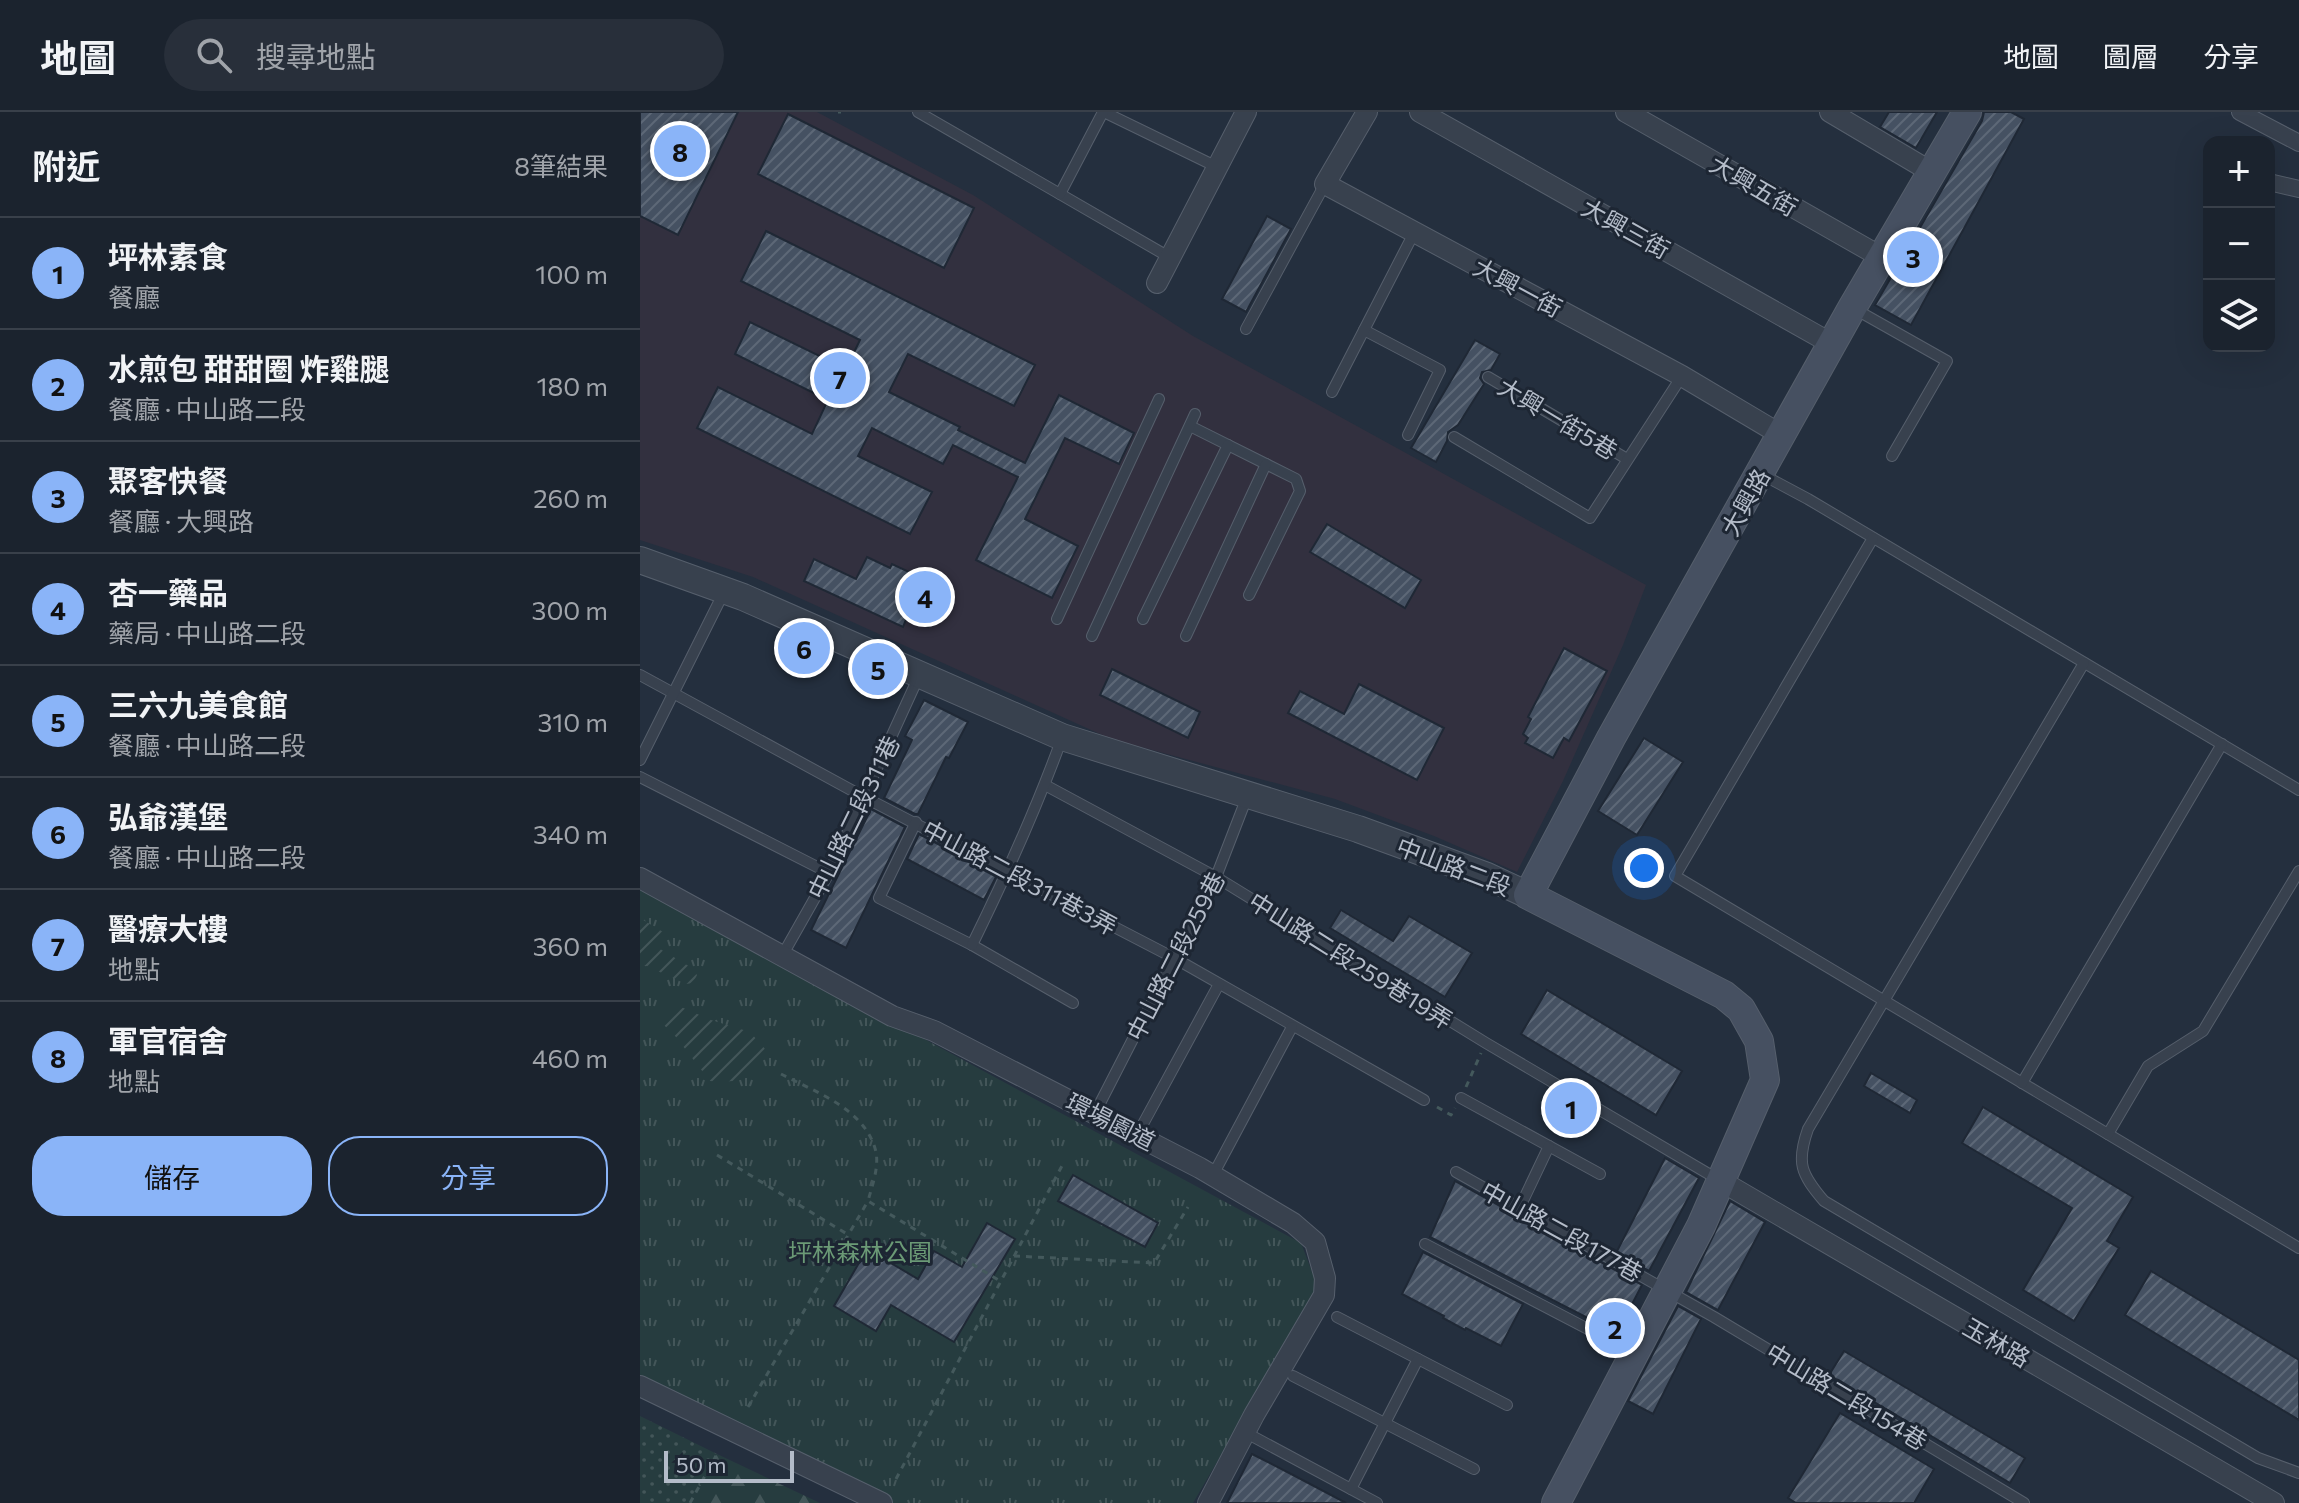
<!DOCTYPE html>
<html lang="zh-TW">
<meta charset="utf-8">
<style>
:root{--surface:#1b232e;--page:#282f3a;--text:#f1f3f6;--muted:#a0a4aa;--line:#39404a;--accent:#8ab4f8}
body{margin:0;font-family:Commissioner,"Noto Sans TC",sans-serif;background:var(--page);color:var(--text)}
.controls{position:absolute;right:24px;top:24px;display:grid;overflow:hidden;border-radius:16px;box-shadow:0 8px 32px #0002}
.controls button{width:72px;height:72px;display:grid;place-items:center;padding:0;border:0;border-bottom:2px solid var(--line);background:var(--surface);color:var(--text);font:40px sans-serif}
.scale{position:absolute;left:24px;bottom:20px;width:130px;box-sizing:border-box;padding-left:8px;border:4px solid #b4bcc9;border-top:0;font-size:22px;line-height:28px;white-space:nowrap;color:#b4bcc9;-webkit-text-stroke:6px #1d2633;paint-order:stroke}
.you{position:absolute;left:1004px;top:756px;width:28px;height:28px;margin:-20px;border:6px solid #fff;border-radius:50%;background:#1a73e8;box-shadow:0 0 0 12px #1a73e833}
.badge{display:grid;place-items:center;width:52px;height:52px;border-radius:50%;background:var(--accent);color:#111;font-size:26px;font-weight:700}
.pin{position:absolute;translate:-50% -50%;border:4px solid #fff;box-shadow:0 2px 8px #0006}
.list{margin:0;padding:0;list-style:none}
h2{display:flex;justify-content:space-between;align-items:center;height:104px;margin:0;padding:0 32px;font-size:34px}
h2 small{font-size:26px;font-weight:400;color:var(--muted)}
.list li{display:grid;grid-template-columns:52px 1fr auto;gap:24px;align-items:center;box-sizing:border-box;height:112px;padding:0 32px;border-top:2px solid var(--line)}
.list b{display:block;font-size:30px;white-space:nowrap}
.list p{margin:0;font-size:26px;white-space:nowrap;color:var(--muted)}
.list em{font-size:26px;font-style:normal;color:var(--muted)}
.actions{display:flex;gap:16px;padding:24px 32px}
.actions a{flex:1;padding:18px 0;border:2px solid var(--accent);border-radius:32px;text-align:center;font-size:28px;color:var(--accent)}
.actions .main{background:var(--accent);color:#111}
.icon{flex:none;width:44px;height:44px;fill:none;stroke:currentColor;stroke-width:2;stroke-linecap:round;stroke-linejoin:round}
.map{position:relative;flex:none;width:1659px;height:1391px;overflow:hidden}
header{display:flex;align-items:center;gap:48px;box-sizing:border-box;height:112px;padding:0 40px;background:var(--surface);border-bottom:2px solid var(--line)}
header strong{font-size:38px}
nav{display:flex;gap:44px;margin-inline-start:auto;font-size:28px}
.search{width:560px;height:72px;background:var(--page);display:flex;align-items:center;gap:20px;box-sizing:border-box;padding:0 28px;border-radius:44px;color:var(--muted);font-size:30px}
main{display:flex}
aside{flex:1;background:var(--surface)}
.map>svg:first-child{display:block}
</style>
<header>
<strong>地圖</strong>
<div class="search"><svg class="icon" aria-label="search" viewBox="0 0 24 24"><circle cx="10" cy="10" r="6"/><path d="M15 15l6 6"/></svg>搜尋地點</div>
<nav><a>地圖</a><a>圖層</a><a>分享</a></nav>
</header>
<main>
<aside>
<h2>附近<small>8筆結果</small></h2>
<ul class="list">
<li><span class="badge">1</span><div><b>坪林素食</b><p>餐廳</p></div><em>100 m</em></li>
<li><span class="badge">2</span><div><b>水煎包 甜甜圈 炸雞腿</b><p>餐廳 · 中山路二段</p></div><em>180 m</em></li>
<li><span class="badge">3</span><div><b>聚客快餐</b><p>餐廳 · 大興路</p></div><em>260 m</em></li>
<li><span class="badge">4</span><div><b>杏一藥品</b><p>藥局 · 中山路二段</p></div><em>300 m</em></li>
<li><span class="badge">5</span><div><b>三六九美食館</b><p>餐廳 · 中山路二段</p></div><em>310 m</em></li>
<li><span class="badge">6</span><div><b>弘爺漢堡</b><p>餐廳 · 中山路二段</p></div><em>340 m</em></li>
<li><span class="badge">7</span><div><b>醫療大樓</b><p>地點</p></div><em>360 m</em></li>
<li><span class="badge">8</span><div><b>軍官宿舍</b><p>地點</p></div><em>460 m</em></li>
</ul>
<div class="actions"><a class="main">儲存</a><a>分享</a></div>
</aside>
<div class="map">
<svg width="1659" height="1391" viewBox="0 0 1659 1391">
<defs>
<pattern id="grass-dots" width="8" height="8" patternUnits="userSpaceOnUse" patternTransform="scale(2)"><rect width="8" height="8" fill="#263c3f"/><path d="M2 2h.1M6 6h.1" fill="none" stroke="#435659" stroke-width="1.8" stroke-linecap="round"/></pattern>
<pattern id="forest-firs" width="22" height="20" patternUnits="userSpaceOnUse" patternTransform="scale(2)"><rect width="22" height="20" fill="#263c3f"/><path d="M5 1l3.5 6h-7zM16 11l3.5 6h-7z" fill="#435659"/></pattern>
<pattern id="park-tufts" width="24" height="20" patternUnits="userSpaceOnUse" patternTransform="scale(2)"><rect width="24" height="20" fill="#263c3f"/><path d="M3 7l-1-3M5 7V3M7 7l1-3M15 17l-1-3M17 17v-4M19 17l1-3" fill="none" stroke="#435659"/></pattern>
<pattern id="garden-furrows" width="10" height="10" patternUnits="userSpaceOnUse" patternTransform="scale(2)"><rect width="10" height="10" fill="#263c3f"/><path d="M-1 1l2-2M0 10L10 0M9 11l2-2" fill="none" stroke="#435659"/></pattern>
<pattern id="building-hatch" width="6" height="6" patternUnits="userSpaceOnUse" patternTransform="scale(2)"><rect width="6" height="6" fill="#455162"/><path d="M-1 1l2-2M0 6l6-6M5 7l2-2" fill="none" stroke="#5d6877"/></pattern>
</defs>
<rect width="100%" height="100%" fill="#242f3e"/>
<path fill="#32303f" d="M0 0H177L333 83 553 224 1006 473 983 533 923 669 877 760 794 724 695 687 471 627 113 465 0 428Z"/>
<path fill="url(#grass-dots)" d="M0 1304 77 1342 50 1391H0Z"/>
<path fill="url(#forest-firs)" d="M77 1342 180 1391H49Z"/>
<path fill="url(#park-tufts)" d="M0 773 661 1131 674 1165 675 1182 553 1391H245L0 1273Z"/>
<g fill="url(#garden-furrows)">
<path d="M0 806 23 820 15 834 52 856 57 863 53 871 46 872 0 851Z"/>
<path d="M32 891 71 908 110 920 125 937C124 969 95 971 70 969L32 920 20 910Z"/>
</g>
<g fill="url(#building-hatch)" stroke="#1f2835" stroke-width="2">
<path d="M0 0H98L38 123 0 104Z"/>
<path d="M1249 0H1297L1276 36 1240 15Z"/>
<path d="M1344 0H1371L1384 7 1271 213 1235 193 1342 9Z"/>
<path d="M148 2 334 96 304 156 118 62Z"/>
<path d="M627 104 651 117 606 200 582 187Z"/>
<path d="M126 119 395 253 374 294 268 242 249 280 320 315 318 318 385 351 419 283 494 321 479 352 425 326 385 407 438 434 412 486 336 448 378 365 313 333 303 352 232 316 218 344 292 380 270 422 57 316 78 275 172 322 188 288 95 242 110 210 206 257 220 228 101 169Z"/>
<path d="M835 228 860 242 851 258 842 260 840 266 844 272 818 313 808 320 807 329 796 350 771 336Z"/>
<path d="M687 412 781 468 765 496 670 440Z"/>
<path d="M227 445 250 456 252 452 280 465 278 472 302 483 288 515 267 505 263 515 164 469 174 447 216 467Z"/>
<path d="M924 536 967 559 929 629 924 626 913 646 885 631 888 626 883 622 891 607 888 605Z"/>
<path d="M472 557 560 600 548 626 460 583Z"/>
<path d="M719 572 804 616 777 668 648 601 660 579 704 602Z"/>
<path d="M284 588 328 610 309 646 306 645 278 702H275L244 686 272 628 265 624Z"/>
<path d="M1004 626 1043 650 997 723 958 699Z"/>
<path d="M231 697 265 715 206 836 171 818Z"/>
<path d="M279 722 357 763 344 788 267 747Z"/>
<path d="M701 798 753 829 769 804 832 841 805 885 690 816Z"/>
<path d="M907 878 1042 959 1016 1003 881 922Z"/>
<path d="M1231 961 1277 988 1270 1001 1224 974Z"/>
<path d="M1343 995 1493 1085 1467 1129 1479 1136 1434 1209 1383 1178 1432 1096 1322 1031Z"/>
<path d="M1025 1046 1059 1066 1009 1159 976 1141Z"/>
<path d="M433 1063 518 1111 505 1135 418 1089Z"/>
<path d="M815 1069 1002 1173 977 1221 790 1125Z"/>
<path d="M1090 1089 1125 1110 1078 1198 1046 1180Z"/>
<path d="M347 1111 375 1127 314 1230 251 1193 236 1219 194 1194 227 1137 278 1167 294 1139 322 1155Z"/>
<path d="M783 1140 883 1192 861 1234 826 1216 825 1218 803 1206 804 1204 762 1182Z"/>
<path d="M1511 1159 1659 1248V1308L1485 1203Z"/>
<path d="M1038 1194 1061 1207 1013 1302 988 1289Z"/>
<path d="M1204 1239 1385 1346 1370 1371 1189 1263Z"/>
<path d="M1200 1301 1294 1357 1274 1391H1156L1148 1386Z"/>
<path d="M612 1342 653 1363 706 1391H587Z"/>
</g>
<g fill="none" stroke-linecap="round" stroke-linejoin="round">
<g stroke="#565f6c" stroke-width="12">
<g id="service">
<path d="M278 0 529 145"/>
<path d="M464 0 577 55"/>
<path d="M420 82 463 0"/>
<path d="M1213 196 1307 249 1252 344"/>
<path d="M606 217 685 72"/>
<path d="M724 218 800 258 768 323"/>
<path d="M848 265 987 347"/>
<path d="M692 280 775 119"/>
<path d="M550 314 656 367 660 379 609 483"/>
<path d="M814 325 950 406 1042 264"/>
<path d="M1123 363 1168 387 1659 678"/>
<path d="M1233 426 1035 764 1659 1136"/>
<path d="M417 507 519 287"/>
<path d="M503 507 588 333"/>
<path d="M452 524 555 302"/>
<path d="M546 524 626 352"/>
<path d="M1444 551 1168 1017C1156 1051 1161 1062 1184 1089L1618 1346 1659 1361"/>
<path d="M0 563 224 685 536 847 784 988"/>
<path d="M0 648 84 480"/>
<path d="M0 665 189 761"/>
<path d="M405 673 576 765 846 931 1079 1068"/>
<path d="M276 710 239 786 332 833 433 891"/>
<path d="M332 833C365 766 396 698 422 626"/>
<path d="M142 844 189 761 279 564"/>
<path d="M1382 971 1582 632"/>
<path d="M821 986 960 1062"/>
<path d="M455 1001 576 765 607 685"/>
<path d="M1468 1022 1508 954 1563 919 1659 759"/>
<path d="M497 1023 579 872"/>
<path d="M816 1060 1074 1205 1384 1391"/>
<path d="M573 1063 652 915"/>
<path d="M880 1095 909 1034"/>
<path d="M785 1132 992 1240"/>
<path d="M697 1205 867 1293"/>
<path d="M653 1264 834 1357"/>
<path d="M612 1324 737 1391"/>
<path d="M711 1377 778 1247"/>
</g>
</g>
<g stroke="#565f6c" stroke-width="18">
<g id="pedestrian">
<path d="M1600 0 1659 31"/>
<path d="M1629 70 1659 77"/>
</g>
</g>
<g stroke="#565f6c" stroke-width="22">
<g id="minor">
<path d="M727 0 685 72 1042 264 1143 324"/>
<path d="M780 0 1192 232"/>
<path d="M986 0 1241 145"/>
<path d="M1190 0 1293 61"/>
<path d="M517 171 606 0"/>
<path d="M0 766 252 904 294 919 560 1056 653 1111 675 1130 685 1166 684 1183 614 1303 568 1391"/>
<path d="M1081 1069 1634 1391"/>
<path d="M0 1274 242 1391"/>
</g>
</g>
<g stroke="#565f6c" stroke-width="28">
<path id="tertiary" d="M0 448 103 485 422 625 718 717 847 764 888 783"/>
</g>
<g stroke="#565f6c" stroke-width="30">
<path id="secondary" d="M916 1391 1061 1114 1125 968 1119 929 1101 897 1084 883 888 783 971 626 1212 196 1327 0"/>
</g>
<g stroke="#44595c" stroke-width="3" stroke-dasharray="6 6" stroke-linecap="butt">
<path d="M198 0H201"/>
<path d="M141 962C175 980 226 997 236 1040 239 1056 232 1074 228 1089"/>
<path d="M826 975 841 941"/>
<path d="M797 995 811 1003 815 996"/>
<path d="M77 1043 207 1122"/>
<path d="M374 1144 514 1151 548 1095"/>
<path d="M108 1295 228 1089 360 1169"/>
<path d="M256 1367 424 1050"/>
<path d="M50 1391 77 1342"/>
</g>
<use href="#service" stroke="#38414e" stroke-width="10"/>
<use href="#pedestrian" stroke="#38414e" stroke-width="16"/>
<use href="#minor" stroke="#38414e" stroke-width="20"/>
<use href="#tertiary" stroke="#38414e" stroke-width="26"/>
<use href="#secondary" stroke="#465061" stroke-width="28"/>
</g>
<g text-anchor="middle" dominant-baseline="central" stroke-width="6" stroke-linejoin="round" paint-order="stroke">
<g font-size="24" fill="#b4bcc9" stroke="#1d2633">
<text transform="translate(1114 73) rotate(30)">大興五街</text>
<text transform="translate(986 116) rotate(29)">大興三街</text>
<text transform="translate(878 175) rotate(28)">大興一街</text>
<text transform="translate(918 306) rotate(31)">大興一街5巷</text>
<text transform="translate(1105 390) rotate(-61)">大興路</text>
<text transform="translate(213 705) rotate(-64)">中山路二段311巷</text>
<text transform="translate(814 754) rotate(21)">中山路二段</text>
<text transform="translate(380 765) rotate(28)">中山路二段311巷3弄</text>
<text transform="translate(535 844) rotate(-63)">中山路二段259巷</text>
<text transform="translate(711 848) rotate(32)">中山路二段259巷19弄</text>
<text transform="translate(471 1009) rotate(27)">環場園道</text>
<text transform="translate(922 1119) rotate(29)">中山路二段177巷</text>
<text transform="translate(1357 1230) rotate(30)">玉林路</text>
<text transform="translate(1207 1284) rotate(31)">中山路二段154巷</text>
</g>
<g font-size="24" fill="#6b9a76" stroke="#1d2633">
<text x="220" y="1139">坪林森林公園</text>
</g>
</g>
</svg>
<div class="controls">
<button>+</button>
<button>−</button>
<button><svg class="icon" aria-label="layers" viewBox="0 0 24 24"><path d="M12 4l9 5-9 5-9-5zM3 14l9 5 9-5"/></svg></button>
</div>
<div class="scale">50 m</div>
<div class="you"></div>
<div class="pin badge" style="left:931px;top:996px">1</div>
<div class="pin badge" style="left:975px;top:1216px">2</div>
<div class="pin badge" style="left:1273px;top:145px">3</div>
<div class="pin badge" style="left:285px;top:485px">4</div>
<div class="pin badge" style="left:238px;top:557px">5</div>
<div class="pin badge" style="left:164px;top:536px">6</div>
<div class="pin badge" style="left:200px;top:266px">7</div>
<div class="pin badge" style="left:40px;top:39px">8</div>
</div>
</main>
